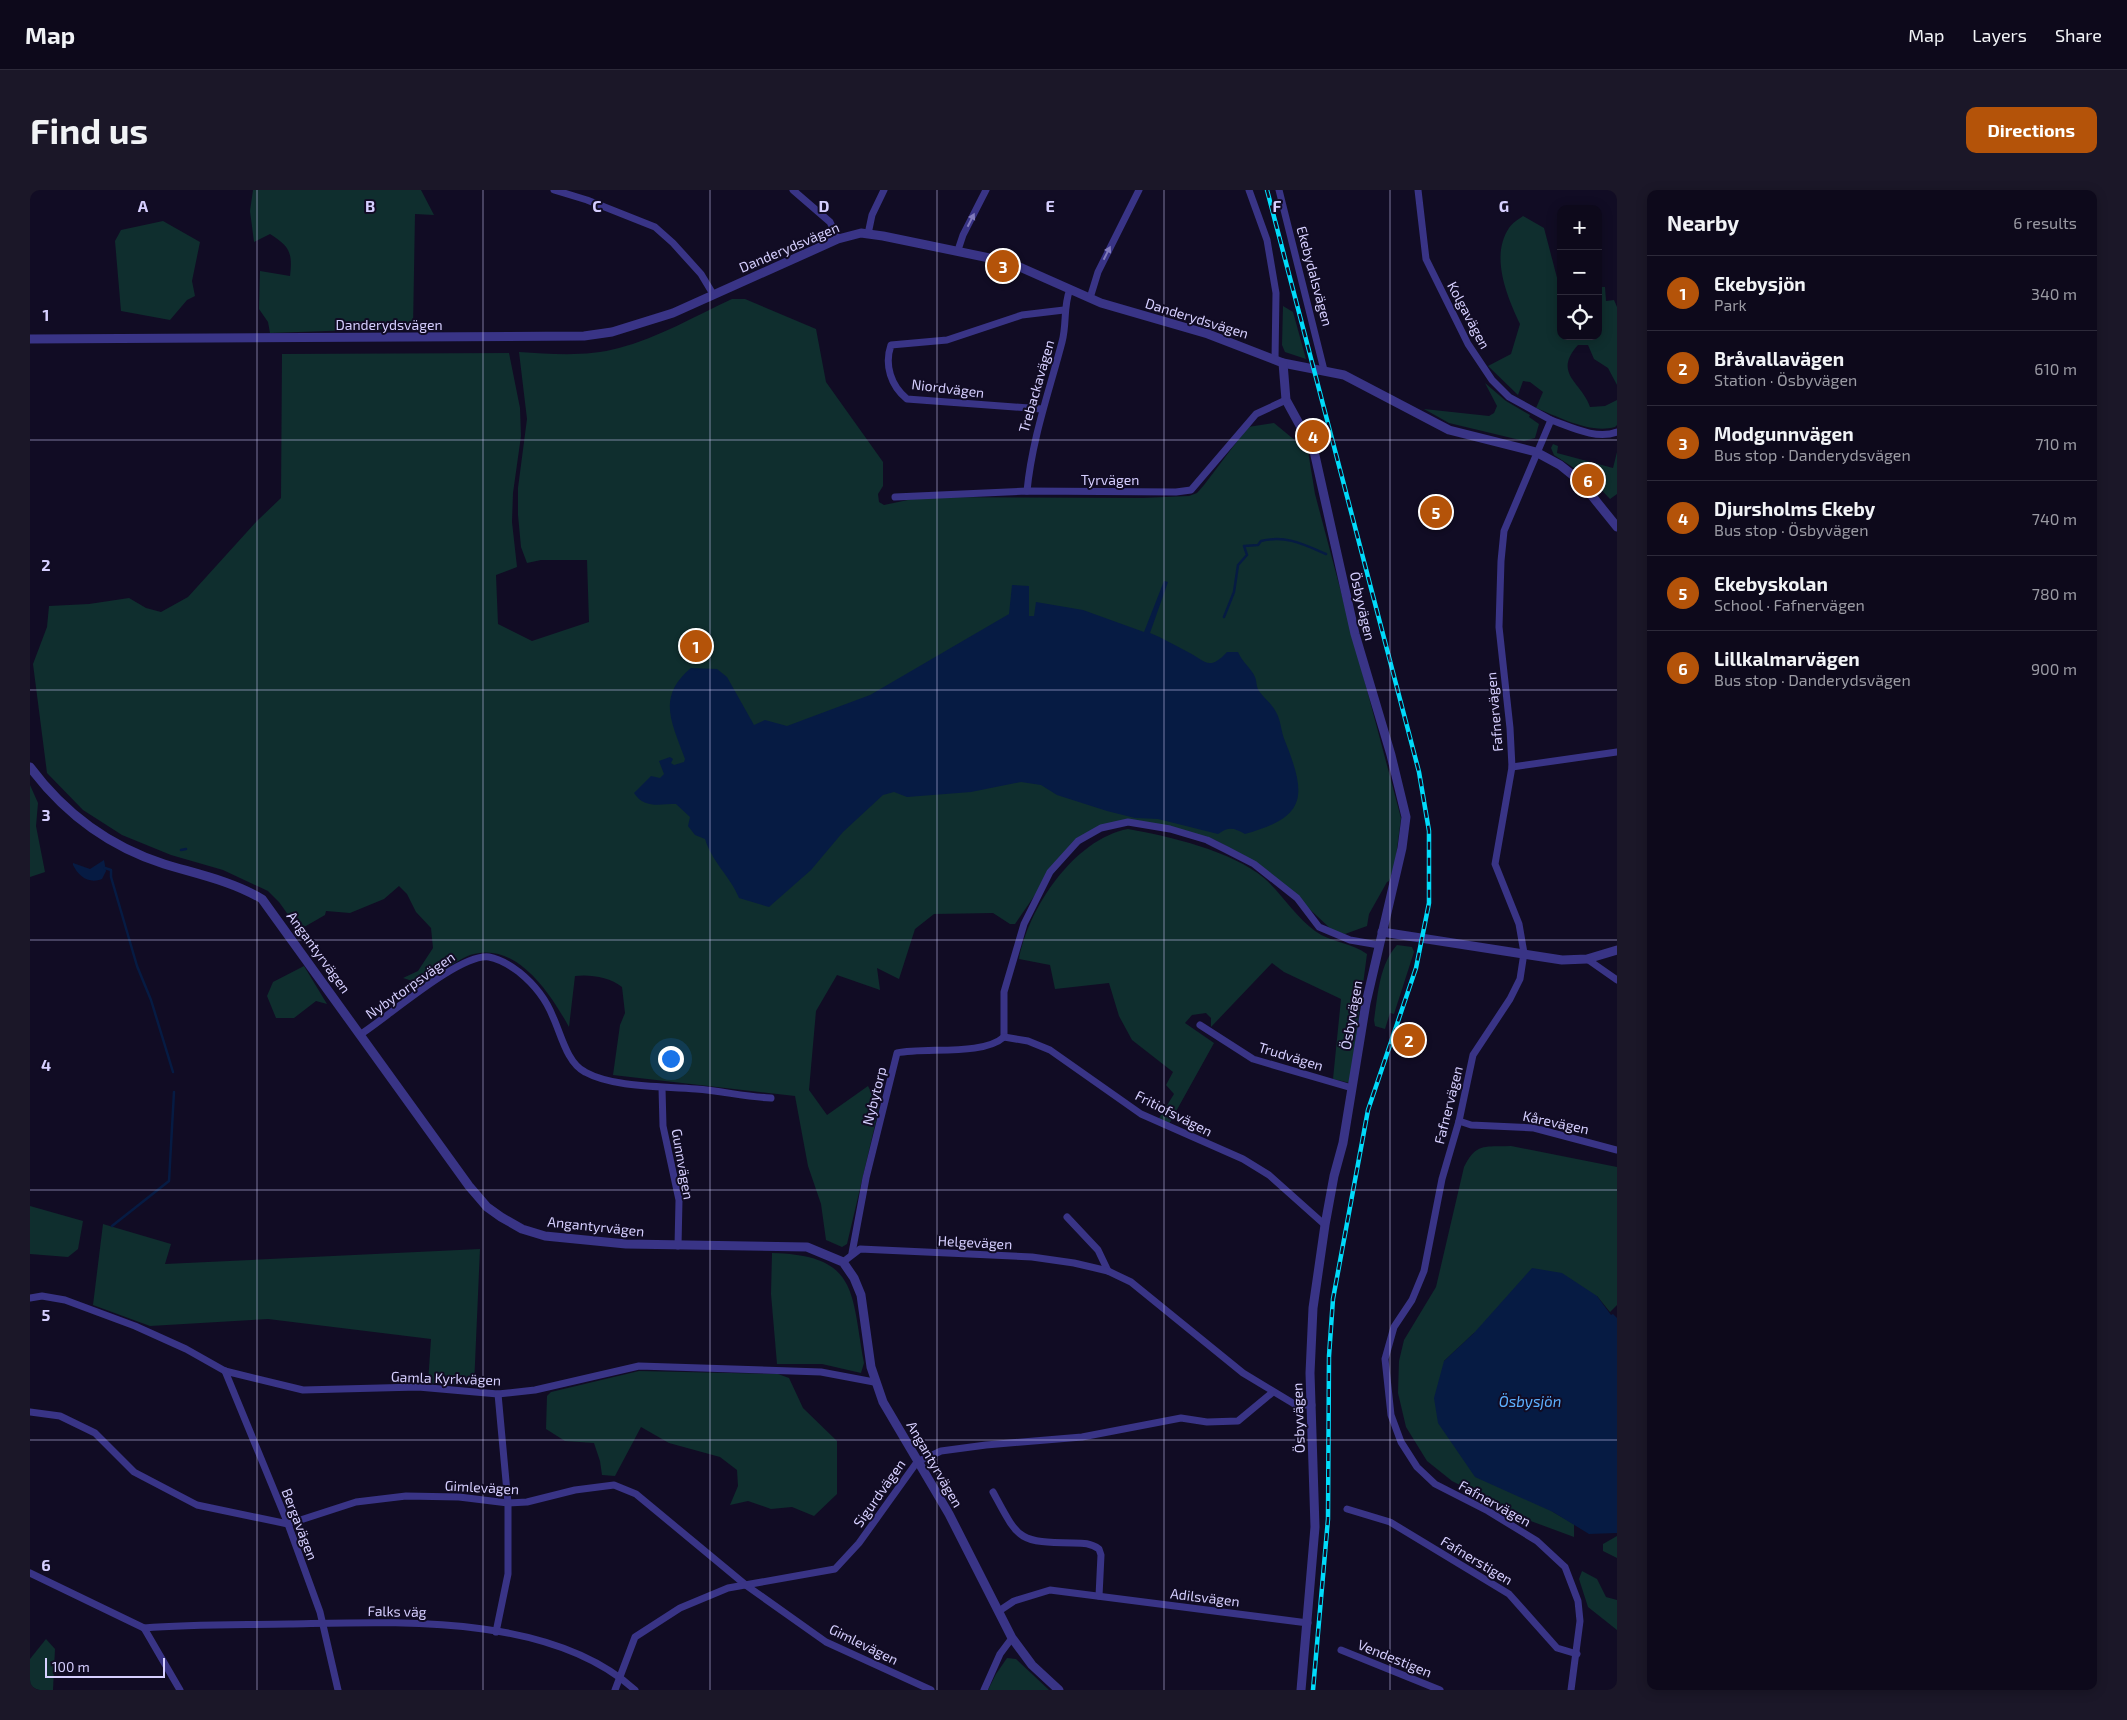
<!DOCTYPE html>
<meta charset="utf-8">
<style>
:root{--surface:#0d091b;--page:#1b1728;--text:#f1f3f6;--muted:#9a9aa3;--line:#2d2a3a;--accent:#b45309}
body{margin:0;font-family:"Exo 2",sans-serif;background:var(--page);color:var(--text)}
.controls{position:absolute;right:15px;top:15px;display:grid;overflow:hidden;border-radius:10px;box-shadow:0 2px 12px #0003}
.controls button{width:45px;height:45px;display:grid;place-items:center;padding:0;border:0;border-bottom:1px solid var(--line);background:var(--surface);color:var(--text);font:25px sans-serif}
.scale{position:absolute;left:15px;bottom:12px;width:120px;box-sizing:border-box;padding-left:5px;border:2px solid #d6cfff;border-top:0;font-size:14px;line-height:18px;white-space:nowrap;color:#d6cfff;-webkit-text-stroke:4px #110c24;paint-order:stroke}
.you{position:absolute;left:640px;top:868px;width:18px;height:18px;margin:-12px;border:4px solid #fff;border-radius:50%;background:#1a73e8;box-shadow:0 0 0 8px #1a73e833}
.badge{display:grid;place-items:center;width:32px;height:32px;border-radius:50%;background:var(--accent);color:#fff;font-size:16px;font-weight:700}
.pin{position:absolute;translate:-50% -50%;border:2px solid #fff;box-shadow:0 1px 5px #0006}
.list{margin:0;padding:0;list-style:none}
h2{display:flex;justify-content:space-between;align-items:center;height:65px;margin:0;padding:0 20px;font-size:21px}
h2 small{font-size:16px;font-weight:400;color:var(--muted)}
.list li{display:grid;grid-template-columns:32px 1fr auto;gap:15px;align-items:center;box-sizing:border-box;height:75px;padding:0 20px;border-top:1px solid var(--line)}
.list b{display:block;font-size:19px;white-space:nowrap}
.list p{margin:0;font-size:16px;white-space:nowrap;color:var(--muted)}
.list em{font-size:16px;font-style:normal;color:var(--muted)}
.icon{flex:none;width:28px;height:28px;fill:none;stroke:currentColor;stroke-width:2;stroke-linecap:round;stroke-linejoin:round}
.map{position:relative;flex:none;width:1587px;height:1500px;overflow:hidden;border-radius:10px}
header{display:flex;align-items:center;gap:30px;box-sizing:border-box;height:70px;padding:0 25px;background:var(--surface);border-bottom:1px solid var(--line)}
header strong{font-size:24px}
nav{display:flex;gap:28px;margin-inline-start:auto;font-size:18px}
.intro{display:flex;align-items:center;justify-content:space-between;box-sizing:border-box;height:120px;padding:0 30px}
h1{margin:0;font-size:35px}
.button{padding:12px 22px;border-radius:10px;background:var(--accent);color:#fff;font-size:18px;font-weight:700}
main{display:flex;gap:30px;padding:0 30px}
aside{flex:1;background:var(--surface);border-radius:10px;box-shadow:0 2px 12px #0003}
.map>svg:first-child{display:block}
</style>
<header>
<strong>Map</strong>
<nav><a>Map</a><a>Layers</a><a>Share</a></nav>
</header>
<div class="intro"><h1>Find us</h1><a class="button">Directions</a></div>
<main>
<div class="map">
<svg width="1587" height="1500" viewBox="0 0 1587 1500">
<rect width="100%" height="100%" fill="#110c24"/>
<g fill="#0f2e2e">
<path d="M223 0H391L404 25 385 24 383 138 240 143 238 132 229 119 230 81 260 86C263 62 259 56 240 44L224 52 220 21Z"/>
<path d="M1493 26 1514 38 1531 103V146H1568V97H1575L1576 111 1584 110 1587 117V195L1578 178 1564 169 1558 155H1548C1522 184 1552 192 1560 217L1575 216 1587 210V235L1585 237C1560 244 1529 227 1506 218L1513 202 1500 192 1493 191 1488 205 1458 176 1481 164 1490 134C1477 107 1460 66 1479 38 1482 33 1489 29 1493 26Z"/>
<path d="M133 31 170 52 162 91 165 106 157 110 140 130 91 121 85 51 91 40Z"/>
<path d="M702 109H715L786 139 796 192 853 272V296L848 304 849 312 854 315 892 307 1113 308 1159 306 1167 303 1174 295 1218 237 1244 233 1278 261 1285 304 1371 628 1365 674 1359 691 1357 692 1339 724 1337 736 1315 744 1303 741 1257 698 1215 666 1185 650 1100 633 1065 642 1046 657 1007 702 985 734H980L963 723 904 724 885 739 869 789 847 778 850 800 807 785 786 821 779 900 797 925 838 896 849 918 817 1054 812 1057 796 1050 791 1014 778 976 765 906 583 885 590 835 595 823 592 797C580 787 559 784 545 786L539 837C520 803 486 750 440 765 424 771 408 786 395 795L373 788 388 781 403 758 401 738 386 722 377 704 369 696 354 709 320 723 296 721 295 725 269 740 249 712 238 701 193 680 141 665 92 645 53 620 17 583 3 474 17 437 19 416 59 414 99 408 116 418 131 422 158 407 227 331 251 308 252 164 479 163 490 218 491 246 483 303 482 332 487 377 466 385 468 434 502 451 559 432 557 370H511L497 373 491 357 488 325V298L497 229 489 162C522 164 557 167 589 158 628 148 665 126 702 109Z"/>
<path d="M1253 116 1263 122 1276 169 1255 162 1252 155Z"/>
<path d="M1455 193 1476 211 1500 225 1499 227 1509 234 1505 248 1494 251 1419 233 1394 219 1459 226 1464 223 1467 216Z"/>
<path d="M1523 254 1528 256 1527 263 1583 278 1587 262V304L1580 309 1561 289 1524 265 1521 258Z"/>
<path d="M0 595 8 613 6 636 15 682 0 687Z"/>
<path d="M1098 639C1138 646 1202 661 1234 688 1252 704 1265 726 1285 741 1300 752 1322 753 1337 764L1320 893 1303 889 1311 809 1254 782 1242 773 1181 837V828L1176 823 1162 825 1155 833 1184 853 1139 934 1128 930 1144 904 1136 895 1143 882 1102 850 1089 826 1079 793 1025 799 1020 775 989 769C998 719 1044 649 1098 639Z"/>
<path d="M1367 755 1382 757 1384 762 1364 824 1360 823 1355 839 1345 836 1344 830C1348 805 1349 775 1367 755Z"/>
<path d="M274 776 297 814 286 811 264 828H246L237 806 243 792Z"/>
<path d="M1481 956 1587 977V1115L1580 1122 1567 1106 1444 1143 1414 1171 1523 1322 1544 1334V1347L1498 1330 1422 1291 1397 1271 1376 1237 1368 1203 1369 1171 1374 1150 1406 1097 1434 977C1446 952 1456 957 1481 956Z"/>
<path d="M0 1016 53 1031 48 1059 38 1067 0 1064Z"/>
<path d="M73 1034 141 1054 135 1074 450 1059 444 1196 398 1193 401 1149 238 1129 120 1136 63 1115Z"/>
<path d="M742 1063C829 1065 821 1103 834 1173L831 1183 792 1174H747L741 1104Z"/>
<path d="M609 1181 748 1184 759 1188 773 1218 807 1251V1304L784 1326 762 1317 741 1319 718 1311 700 1315 708 1296 707 1280 690 1267 639 1253 611 1237 585 1286 572 1285 570 1271 564 1253 535 1251 516 1239 517 1206 521 1202Z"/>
<path d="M1587 1346V1368L1573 1361V1354Z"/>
<path d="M1552 1381 1567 1389 1576 1407 1587 1410V1440L1558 1417 1549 1389Z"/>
<path d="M16 1449 25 1459 23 1500H8L0 1496V1469Z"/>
<path d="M977 1468 986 1469 1019 1500H958L966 1484Z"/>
</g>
<g fill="#061b43">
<path d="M1134 391 1138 392 1120 443C1133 448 1144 455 1156 461 1174 469 1178 483 1197 462H1208C1212 472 1222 479 1225 487 1227 492 1226 496 1229 501 1234 508 1243 515 1246 522 1251 530 1251 542 1255 551 1277 606 1277 627 1215 644 1204 638 1199 636 1188 644L1128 629 1105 628 1077 621 1027 605 1011 595 991 592 941 602 877 607 864 602 853 605 813 642 781 680 739 717 709 708C700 686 682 672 675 649L665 645 658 636 660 627 646 614C630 614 614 619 604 603L621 586 630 588 634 584 629 571 640 567 643 569 641 573 644 575 654 572 655 569C642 533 626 507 661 478L687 479 697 487 724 535 735 530 757 536 840 505 979 424 982 395 999 396V426H1004L1006 412 1053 420 1114 442Z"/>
<path d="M74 670 76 681 72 689C59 694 49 687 43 675V673L60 679Z"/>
<path d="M1502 1078 1532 1083 1567 1106 1581 1125 1583 1124 1587 1128V1343L1559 1344 1523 1322 1445 1287 1408 1233 1404 1208 1414 1171 1444 1143Z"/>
</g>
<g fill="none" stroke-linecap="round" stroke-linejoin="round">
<g stroke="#061b43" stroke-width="2.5">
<path d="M1194 427 1204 402 1208 375 1217 365 1214 356 1228 355 1231 351C1256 345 1273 354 1296 364"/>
<path d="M151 660 156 659"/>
<path d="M75 678 81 680V687L107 776 121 810 143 882"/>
<path d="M82 1036 139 991 144 902"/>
</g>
<g stroke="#393486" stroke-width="7">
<path d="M524 0 557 10 625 37 643 53 671 84 683 104"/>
<path d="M763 0 800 32 808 49"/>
<path d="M1219 0 1237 50 1246 103 1245 170"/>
<path d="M1249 0 1294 180"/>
<path d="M1388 0 1396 69 1438 154 1462 190 1479 207 1521 230"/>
<path d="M838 44 842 25 854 0"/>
<path d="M928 60 933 45 956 0"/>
<path d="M1060 108 1068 82 1109 0"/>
<path d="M1012 219 877 209C861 196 854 175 861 155L917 150 992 125 1034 120"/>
<path d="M997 301C1002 249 1019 202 1032 152 1037 134 1033 117 1040 99"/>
<path d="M865 307 997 301 1146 302 1161 300 1226 224 1256 210"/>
<path d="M1482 577 1587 562"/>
<path d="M1557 769 1587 790"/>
<path d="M1170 835 1223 869 1322 898"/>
<path d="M331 844C358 827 430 763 459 767 470 769 481 776 489 782 505 795 516 809 523 827 531 844 537 873 555 882 584 898 633 896 666 899 692 901 716 907 741 908"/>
<path d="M974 847V802L994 734 1020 682 1048 651 1071 638 1098 632 1140 639 1177 650 1197 660 1224 674 1267 708 1289 737 1320 750 1349 755"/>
<path d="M974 847 998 851 1020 860 1111 924 1213 969 1239 985 1295 1035"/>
<path d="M632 898 633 936 649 1010 648 1056"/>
<path d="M1429 931 1441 935 1504 938 1587 960"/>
<path d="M1037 1027 1068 1060 1078 1081"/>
<path d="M822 1063 836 988 867 863C896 857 953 866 974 847"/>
<path d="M813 1072 830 1059 1002 1067 1044 1073 1078 1081 1101 1092 1213 1183 1266 1215H1282"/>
<path d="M0 1108 12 1106 35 1110 105 1136 156 1159 195 1181 273 1200 388 1197 468 1204 505 1200 609 1176 791 1182 844 1192"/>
<path d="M195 1181 258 1334 290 1422 308 1500"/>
<path d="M0 1222 30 1226 65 1243 104 1282 167 1315 258 1334 326 1312 376 1306 429 1307 478 1313 497 1312 545 1300 584 1295 606 1304 717 1396 796 1452 901 1500"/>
<path d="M963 1302C989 1350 987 1352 1043 1353 1053 1353 1061 1353 1069 1359L1071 1365 1069 1406"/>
<path d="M1317 1319 1360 1332 1479 1404 1527 1458 1547 1464"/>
<path d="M0 1383 114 1438 150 1500"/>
<path d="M969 1421 984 1411 1020 1400 1278 1433"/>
<path d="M114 1438C162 1434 211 1435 259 1434 367 1432 520 1423 605 1500"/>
<path d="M466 1442 478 1384V1313L468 1204"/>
<path d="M1311 1460 1410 1500"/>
<path d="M585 1500 605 1447 650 1418 698 1398 805 1379 829 1353 887 1272 911 1261 956 1255 1052 1247 1151 1228 1177 1232 1208 1231 1243 1202"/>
<path d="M954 1500 970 1464 982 1448"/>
<path d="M1541 1500 1550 1431 1548 1411 1535 1377 1507 1351 1458 1321 1405 1294 1387 1277 1371 1252 1361 1225 1355 1169 1364 1137 1382 1110 1394 1081 1412 989 1429 931 1443 865 1480 809 1490 789 1494 763 1489 734 1465 674 1482 577 1480 538 1469 437 1471 371 1474 341 1521 230C1541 237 1566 250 1587 242"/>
</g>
<g stroke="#393486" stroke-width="9">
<path d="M0 149 554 146 582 142 643 123 808 49 831 43 853 46 969 70 992 78 1071 113 1178 144 1253 173 1314 185 1419 240 1506 262 1530 275 1550 291 1587 337"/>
<path d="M1253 173 1256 210 1284 261 1325 444 1361 565 1376 627 1372 658 1336 813 1313 953 1304 986 1295 1035 1283 1118 1280 1183 1285 1337 1271 1500"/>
<path d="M0 577C35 624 78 656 134 674 167 684 202 691 232 709L439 996 457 1017 471 1027 492 1039 515 1046 596 1054 777 1057 813 1072 824 1088 831 1105 841 1177 853 1212 919 1324 982 1448 1002 1475 1029 1500"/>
<path d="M1352 742 1532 770 1557 769 1587 760"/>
</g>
<g stroke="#00dbfa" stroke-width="4.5">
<path id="rail" d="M1237 0 1389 582 1399 641V713L1386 778 1338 920 1303 1109 1299 1166 1298 1329 1283 1500"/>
</g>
<use href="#rail" stroke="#110c24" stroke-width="2.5" stroke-dasharray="8" stroke-linecap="butt"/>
</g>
<defs><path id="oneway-solid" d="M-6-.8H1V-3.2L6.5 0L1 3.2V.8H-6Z" transform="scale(1.25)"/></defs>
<g fill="#807abc">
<use href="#oneway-solid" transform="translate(941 30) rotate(-63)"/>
<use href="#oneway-solid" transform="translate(1077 63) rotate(-63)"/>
</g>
<path fill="none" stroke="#d6cfff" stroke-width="1" stroke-opacity="0.55" d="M227 0V1500M453 0V1500M680 0V1500M907 0V1500M1134 0V1500M1360 0V1500M0 250H1587M0 500H1587M0 750H1587M0 1000H1587M0 1250H1587"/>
<g text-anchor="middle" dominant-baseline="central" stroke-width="4" stroke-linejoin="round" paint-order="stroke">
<g font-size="14" fill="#d6cfff" stroke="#110c24">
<text transform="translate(759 57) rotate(-23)">Danderydsvägen</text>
<text transform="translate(1285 86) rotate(75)">Ekebydalsvägen</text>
<text transform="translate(1439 125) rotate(62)">Kolgavägen</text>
<text transform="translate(1167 128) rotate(17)">Danderydsvägen</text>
<text x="359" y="134">Danderydsvägen</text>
<text transform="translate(1006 196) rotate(-74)">Trebackavägen</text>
<text transform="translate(918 198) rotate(7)">Niordvägen</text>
<text x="1080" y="289">Tyrvägen</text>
<text transform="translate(1333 416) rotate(77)">Ösbyvägen</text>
<text transform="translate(1464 522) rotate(-95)">Fafnervägen</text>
<text transform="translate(289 762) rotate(54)">Angantyrvägen</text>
<text transform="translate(380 795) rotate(-35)">Nybytorpsvägen</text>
<text transform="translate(1321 825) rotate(-80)">Ösbyvägen</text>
<text transform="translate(1261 866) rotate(17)">Trudvägen</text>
<text transform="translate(844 906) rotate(-76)">Nybytorp</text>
<text transform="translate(1418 915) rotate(-76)">Fafnervägen</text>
<text transform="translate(1144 923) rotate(27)">Fritiofsvägen</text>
<text transform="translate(1526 932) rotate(12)">Kårevägen</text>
<text transform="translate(653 974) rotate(80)">Gunnvägen</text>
<text transform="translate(566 1036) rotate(6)">Angantyrvägen</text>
<text transform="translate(945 1052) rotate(3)">Helgevägen</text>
<text transform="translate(416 1188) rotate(2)">Gamla Kyrkvägen</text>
<text transform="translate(1268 1228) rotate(-92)">Ösbyvägen</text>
<text transform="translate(905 1274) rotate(60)">Angantyrvägen</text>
<text transform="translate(452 1297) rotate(3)">Gimlevägen</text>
<text transform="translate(849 1303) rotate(-55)">Sigurdvägen</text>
<text transform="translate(1465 1313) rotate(29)">Fafnervägen</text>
<text transform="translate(270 1334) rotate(69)">Bergavägen</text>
<text transform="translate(1447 1370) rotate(31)">Fafnerstigen</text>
<text transform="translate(1175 1407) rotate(7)">Adilsvägen</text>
<text transform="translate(367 1421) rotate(1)">Falks väg</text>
<text transform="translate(834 1454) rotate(26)">Gimlevägen</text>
<text transform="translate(1365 1468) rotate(22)">Vendestigen</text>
</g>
<g font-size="15" font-style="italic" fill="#5db0ff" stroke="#110c24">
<text x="1500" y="1211">Ösbysjön</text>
</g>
</g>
<g font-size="16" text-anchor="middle" font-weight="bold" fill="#d6cfff" stroke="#110c24" stroke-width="4" stroke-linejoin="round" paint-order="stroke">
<text x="113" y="22">A</text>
<text x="340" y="22">B</text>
<text x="567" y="22">C</text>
<text x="794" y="22">D</text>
<text x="1020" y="22">E</text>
<text x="1247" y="22">F</text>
<text x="1474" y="22">G</text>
<text x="16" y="131">1</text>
<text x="16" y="381">2</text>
<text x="16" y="631">3</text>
<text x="16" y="881">4</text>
<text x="16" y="1131">5</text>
<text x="16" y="1381">6</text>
</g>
</svg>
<div class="controls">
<button>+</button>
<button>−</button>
<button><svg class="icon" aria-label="locate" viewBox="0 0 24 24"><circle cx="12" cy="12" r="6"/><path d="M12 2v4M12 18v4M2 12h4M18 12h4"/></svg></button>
</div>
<div class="scale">100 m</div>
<div class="you"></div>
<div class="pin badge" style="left:666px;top:456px">1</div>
<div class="pin badge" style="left:1379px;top:850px">2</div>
<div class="pin badge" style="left:973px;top:76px">3</div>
<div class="pin badge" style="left:1283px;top:246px">4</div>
<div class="pin badge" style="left:1406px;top:322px">5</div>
<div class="pin badge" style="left:1558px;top:290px">6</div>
</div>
<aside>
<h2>Nearby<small>6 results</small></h2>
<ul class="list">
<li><span class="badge">1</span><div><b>Ekebysjön</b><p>Park</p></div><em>340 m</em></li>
<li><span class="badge">2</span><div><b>Bråvallavägen</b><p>Station · Ösbyvägen</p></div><em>610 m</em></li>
<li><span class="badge">3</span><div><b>Modgunnvägen</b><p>Bus stop · Danderydsvägen</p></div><em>710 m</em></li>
<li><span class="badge">4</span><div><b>Djursholms Ekeby</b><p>Bus stop · Ösbyvägen</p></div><em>740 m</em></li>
<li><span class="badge">5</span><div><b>Ekebyskolan</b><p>School · Fafnervägen</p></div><em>780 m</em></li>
<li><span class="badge">6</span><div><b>Lillkalmarvägen</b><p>Bus stop · Danderydsvägen</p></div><em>900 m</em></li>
</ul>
</aside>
</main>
